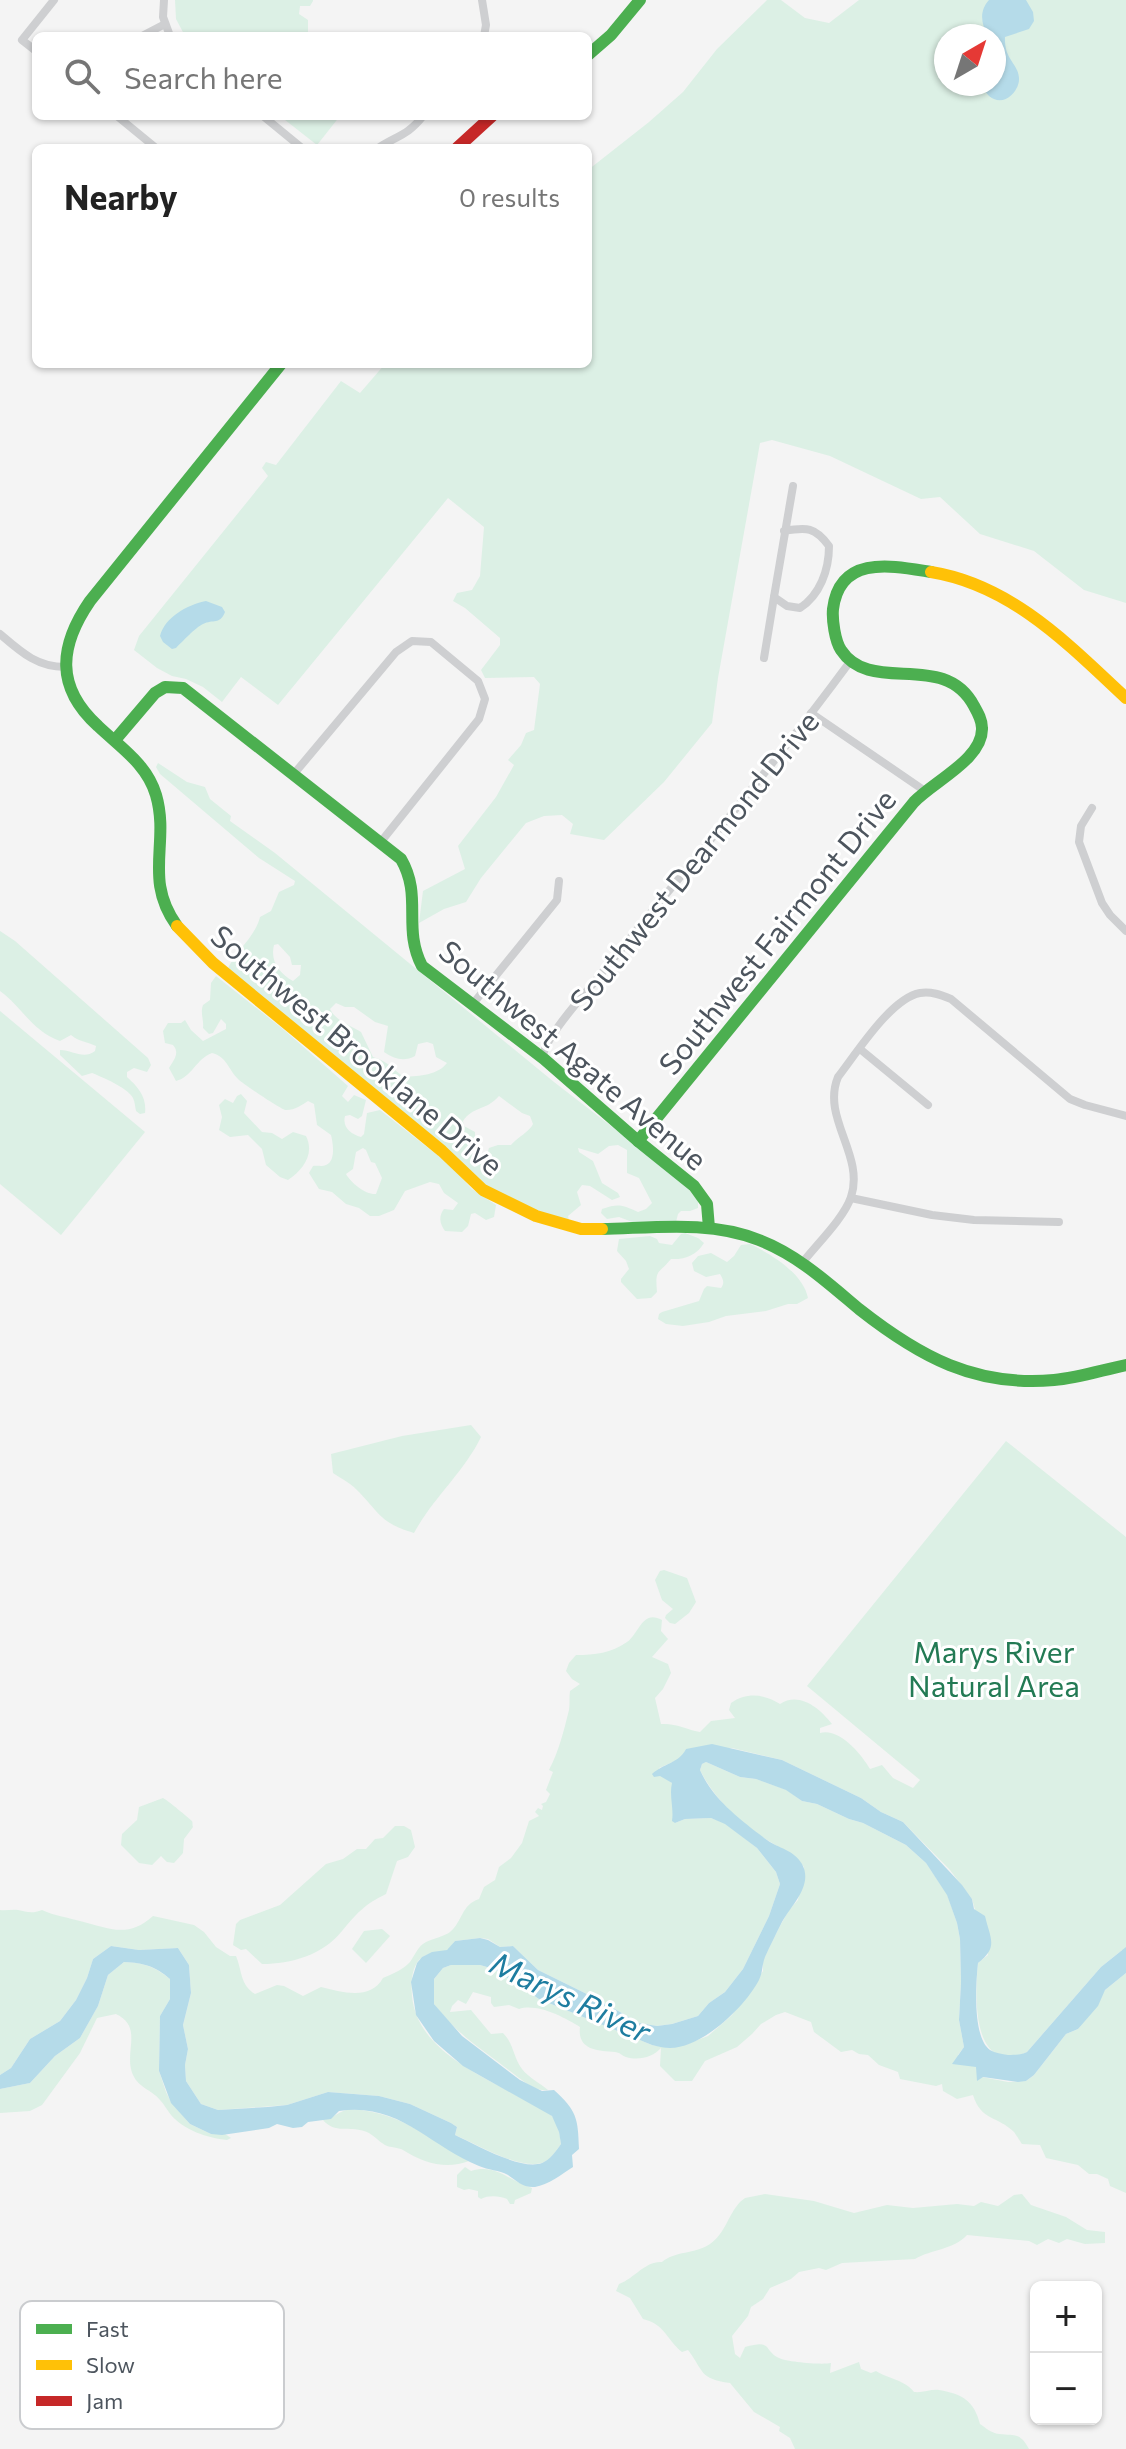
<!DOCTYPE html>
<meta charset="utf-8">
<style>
:root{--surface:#fff;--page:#f6f6f6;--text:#222;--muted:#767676;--line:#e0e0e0}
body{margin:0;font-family:Commissioner,sans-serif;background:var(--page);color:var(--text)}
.controls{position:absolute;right:24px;bottom:24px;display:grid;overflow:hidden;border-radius:12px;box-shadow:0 2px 6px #0004}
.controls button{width:72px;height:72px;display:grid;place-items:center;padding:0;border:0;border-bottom:2px solid var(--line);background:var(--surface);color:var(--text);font:40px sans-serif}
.compass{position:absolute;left:934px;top:24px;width:72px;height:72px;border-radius:50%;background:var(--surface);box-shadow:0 2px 6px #0004;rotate:39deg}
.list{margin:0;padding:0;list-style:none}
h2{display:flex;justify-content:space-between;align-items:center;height:104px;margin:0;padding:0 32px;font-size:34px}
h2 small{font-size:26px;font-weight:400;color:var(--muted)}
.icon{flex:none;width:44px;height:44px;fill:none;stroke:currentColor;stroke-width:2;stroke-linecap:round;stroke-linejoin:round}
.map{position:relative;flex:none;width:1126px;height:2449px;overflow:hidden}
.search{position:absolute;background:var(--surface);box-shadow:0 2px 6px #0004;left:32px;top:32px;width:560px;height:88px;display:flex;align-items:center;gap:20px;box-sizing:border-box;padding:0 28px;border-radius:12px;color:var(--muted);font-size:30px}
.panel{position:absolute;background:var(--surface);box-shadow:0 2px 6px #0004;left:32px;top:144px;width:560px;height:224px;border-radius:12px}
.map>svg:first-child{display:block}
</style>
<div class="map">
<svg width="1126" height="2449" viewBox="0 0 1126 2449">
<rect width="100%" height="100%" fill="#f4f4f4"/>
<g fill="#dcf0e5" fill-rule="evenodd">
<path d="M175 0H313V1L310 6H300L299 14 308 20V36H185L176 19Z"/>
<path d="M767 0H781L805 18 829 23 859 0H1126V603L1084 590 1034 551 980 534 940 497 921 499 830 456 772 440 760 443 718 678 712 723 664 782 604 840 570 834 573 824 562 815 544 816 526 823 481 878 466 902 444 909 419 923 423 891 465 869 458 846 496 797 514 765 508 760 521 745 526 733 534 730 540 684 534 677 485 678 481 670 500 645V638L465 608 453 601 457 593 472 590 480 576 484 527 448 498 278 705 241 677 222 702 203 687 186 679 172 676 157 668 134 650 139 636 268 476 262 468 266 462 276 465 341 381 360 393 385 364H588V170L649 122 683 92 717 49ZM946 36H994V84H946Z"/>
<path d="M280 116H340L317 145Z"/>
<path d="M158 763 187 782 205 787 210 799 231 816 230 821 275 853 554 1082 681 1180 698 1201V1208L690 1211H681L678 1214 676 1222 673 1224 635 1223 619 1217 607 1219 601 1213 602 1209C619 1203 623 1205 638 1212L646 1209 652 1203 639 1178 627 1173V1150L618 1145 609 1146 598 1154 578 1148 579 1152 593 1161 602 1183 618 1193 620 1197 612 1200 590 1186 582 1185 577 1192 581 1205 568 1216 569 1220C537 1217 508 1199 481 1182L227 971C233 953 255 938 260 917L271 911 279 892 294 885 295 881 259 858 160 774 156 767ZM278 944 290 957 292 965H301L300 975 293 981C279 973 270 961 274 945ZM336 1003 345 1007H354L375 1022 388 1026 384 1052C394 1059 404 1062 415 1056L418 1044 427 1042 433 1044 436 1057 447 1063C438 1075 420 1076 404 1077 392 1069 388 1061 373 1057L361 1032C350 1025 336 1021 330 1009ZM499 1096 522 1113 530 1116 533 1124C531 1130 517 1138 511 1145H498L489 1148 485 1161 481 1160 475 1149V1132L464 1126 463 1121C473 1106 486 1111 499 1096Z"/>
<path d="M0 931 15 941 148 1058 151 1065 147 1072 134 1068 127 1072V1077C138 1087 147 1097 145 1113L140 1114 136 1111C135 1107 135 1102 133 1098 128 1088 102 1077 92 1073L82 1076 60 1055V1050C73 1050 83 1060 95 1051L96 1046C86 1041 79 1042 71 1035L60 1041C32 1031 22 1007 0 991Z"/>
<path d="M216 976 283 1029 348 1086 342 1096 348 1102 354 1095 366 1100 362 1116 358 1119 350 1115 345 1116C342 1127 351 1134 361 1137L364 1134 367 1113 380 1110 450 1165 472 1189 496 1205 494 1217 486 1220 475 1213 471 1214 468 1226 462 1232 445 1231C440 1224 438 1217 444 1209L453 1210 458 1203 444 1193 439 1184 430 1182 405 1191 394 1210 379 1216H370L359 1208 346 1204 332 1192 319 1189 309 1173 313 1166C318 1165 322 1167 326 1165 336 1161 333 1143 331 1135L317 1125 314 1104 308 1101C302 1105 293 1111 285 1110 279 1108 243 1084 238 1079 228 1069 227 1057 212 1053 196 1059 192 1077 176 1081L169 1068C174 1060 180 1053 173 1045L165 1043 163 1031 168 1023H181L185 1020 191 1030 203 1041 226 1029V1024L221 1019 213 1033 209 1034 203 1028C204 1020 200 1013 203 1005L210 1000 211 983ZM363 1148 366 1150 371 1162 375 1163 382 1178 376 1194C366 1195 351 1183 346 1174L353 1169 356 1152Z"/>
<path d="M0 1011 145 1132 61 1235 0 1184Z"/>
<path d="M241 1094 247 1101 244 1113 262 1132 272 1133 282 1139 293 1132 306 1136C315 1154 303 1170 288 1180L280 1177 266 1165 262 1149 248 1135 230 1137 219 1130 222 1117 219 1105 225 1099 233 1103 237 1096Z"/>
<path d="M685 1233 698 1238 704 1243C697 1255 684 1260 671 1259 658 1275 655 1268 657 1292L651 1298 637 1299 621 1282V1279L629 1269 626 1261 617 1251 619 1239 650 1236 657 1239 659 1243 672 1245 681 1234Z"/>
<path d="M750 1244C771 1254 803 1273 808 1298L797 1304H788L766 1311 726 1316 709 1322 683 1326 666 1324 658 1319 659 1314 662 1312 699 1301 704 1289 707 1286 721 1288C725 1283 723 1279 720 1274L706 1277 694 1271 692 1263 698 1256 711 1253 727 1262 734 1256 741 1245Z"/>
<path d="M471 1425 481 1437C464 1472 433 1498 414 1533 381 1523 381 1515 359 1492 352 1484 342 1479 333 1473L331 1454 402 1436Z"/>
<path d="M1006 1441 1126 1537V1952L1122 1950 1101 1967 1027 2052C971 2077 975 1995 978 1963L988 1955 972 1899 950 1870 903 1822 881 1812 861 1798 782 1760 732 1748 686 1749 682 1758 659 1768 660 1775 672 1783 675 1823 685 1819 711 1818 725 1823 757 1848 776 1872 780 1884 769 1916 743 1969 725 1992 709 2003 698 2016 672 2024 657 2026 639 2023 601 2001 538 1970 513 1946 500 1947 488 1939 480 1938 455 1941C452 1944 451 1948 447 1950 438 1955 427 1951 419 1960 411 1970 411 1984 412 1996 417 2051 483 2076 525 2100 532 2105 545 2109 551 2115 558 2122 560 2135 561 2144 556 2151 551 2159 544 2162 522 2172 475 2143 455 2135L457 2127 451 2123 410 2104 379 2096 328 2092 287 2105 218 2110 201 2104 186 2081 185 2065 188 2049 183 2025 191 1993 189 1965 178 1948 139 1950 111 1946 93 1959 87 1978 76 2000 60 2021 30 2039 11 2068 0 2075V1910C6 1911 12 1909 18 1910 27 1912 32 1914 42 1910 55 1916 66 1917 80 1921 108 1928 128 1939 153 1916L194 1925 204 1932 216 1947 230 1956H236C242 1970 240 1985 255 1994L277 1985 284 1986 303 1996 321 1987C342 1992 370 2001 383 1978 392 1974 403 1970 410 1962 415 1955 418 1946 426 1942 434 1938 443 1937 450 1932 463 1921 461 1905 479 1899L484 1887 495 1880 499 1867 511 1858 522 1843 529 1821 539 1816 535 1812 538 1808 542 1810 543 1806 541 1804 546 1802 550 1794 546 1790 553 1772 549 1770C559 1751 564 1730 569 1710 570 1704 569 1697 570 1691L580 1684 572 1679 566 1671 569 1663 576 1655C595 1655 611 1653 627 1642 639 1634 642 1609 662 1620L661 1631 668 1639 652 1657 668 1664 671 1673 663 1689 655 1698 661 1724C676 1723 685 1729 700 1732L711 1721 735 1718 729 1710 731 1703C747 1692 764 1694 780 1704 799 1691 820 1708 832 1724L820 1728V1733C840 1728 861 1754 870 1769L882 1765 893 1778 913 1788 920 1780 807 1686Z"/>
<path d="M664 1570 687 1578 696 1602 689 1613 675 1624 670 1623 665 1618 666 1615 673 1609 662 1600 655 1580 660 1571Z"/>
<path d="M706 1762 740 1777 756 1779 787 1790 802 1801 817 1804 849 1819 863 1823 906 1845 926 1863 947 1894 957 1923 960 1939 961 1982 959 2020 964 2047 958 2055 976 2067 982 2077 1008 2082 1026 2081 1034 2075 1066 2034 1078 2029 1105 1990 1126 1973V2193L1110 2186 1108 2179 1097 2174H1089L1078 2165 1046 2158 1040 2145 1022 2144C1021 2143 1015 2133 1014 2132 998 2116 981 2121 973 2095L957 2099 943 2091 942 2084 936 2086 900 2079 898 2072 879 2065 868 2055 859 2054 852 2050 841 2052 814 2032 811 2022 785 2012 776 2015 761 2024 752 2034 737 2047 705 2061 692 2081H675L660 2066 661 2048C653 2057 639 2061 626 2057 620 2055 622 2053 615 2052 598 2051 577 2050 580 2027 564 2017 537 2003 519 2009L509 2005 494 2007 491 2003V1997L473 1992 466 2004 458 2000 452 2006 450 2012 471 2010 491 2034 503 2033C514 2044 513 2057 522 2069 529 2078 540 2083 548 2090 534 2092 521 2079 510 2071 479 2047 459 2036 434 2004V1979L443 1968 451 1965H480L494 1969 539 1999 652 2045 670 2048 684 2045 708 2036 732 2015 763 1971V1960L780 1926 789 1910 798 1900 804 1867C794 1853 783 1850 769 1841 742 1825 714 1799 700 1770L702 1764Z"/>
<path d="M163 1798C166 1799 190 1819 192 1821 193 1823 192 1825 193 1827L184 1839 183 1853 174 1863 167 1862 161 1856 152 1865 139 1863 121 1845 122 1834 137 1820 139 1807Z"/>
<path d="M395 1826H404L411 1830 415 1847 408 1857 397 1861 386 1894C365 1904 356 1914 342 1931 323 1955 291 1964 262 1964L246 1949 241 1950 233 1945 236 1924 240 1920 280 1905 326 1864 343 1859 357 1849H366L375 1839 383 1838Z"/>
<path d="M382 1929 390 1936 366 1963 352 1949 364 1931Z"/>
<path d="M124 1962C144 1963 154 1966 170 1979V1999L160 2016 159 2071 166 2092 171 2102 190 2124 211 2134H225L231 2138 227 2140C207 2138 184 2130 171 2115 167 2110 164 2104 160 2100 152 2090 139 2088 133 2075 123 2053 144 2027 116 2014L97 2018 80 2053 42 2105 30 2111 0 2113V2089L30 2083 55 2056 80 2038 98 2006 108 1975Z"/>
<path d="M350 2109C403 2112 426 2138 469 2161 446 2170 424 2163 403 2150 398 2147 391 2148 385 2145 378 2141 372 2133 364 2131 349 2126 335 2134 323 2120 334 2118 339 2111 350 2109Z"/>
<path d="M465 2167 471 2171C496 2163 509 2181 532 2188L531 2193 515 2200 514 2204H510L507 2199C499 2196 489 2195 481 2199L478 2197V2191L469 2189 464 2190 457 2187V2175Z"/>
<path d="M765 2194 814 2201 854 2213 887 2205 913 2208 957 2204 974 2206 981 2202 998 2206 1014 2195 1022 2194 1031 2205 1066 2217 1087 2230 1105 2232V2243L1085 2244 1067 2239 1059 2243 1048 2239 1037 2245 1029 2241 967 2235C953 2250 932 2249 915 2259L842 2263 826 2270 819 2268 799 2272 791 2279 770 2288 763 2299 751 2307 748 2316 732 2336 735 2354 740 2358 745 2347C773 2339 763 2350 779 2358 787 2362 822 2365 831 2363L830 2373 859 2362 861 2369 871 2373 876 2371C889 2379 905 2380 914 2392 923 2393 931 2389 939 2390 963 2394 974 2401 980 2424 986 2428 991 2433 999 2434 1015 2436 1020 2432 1029 2449H795L790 2438 779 2431 780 2427 754 2412 730 2383C699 2379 704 2371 688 2350L682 2352C665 2338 666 2325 643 2319L630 2298 616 2291 619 2284C635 2278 645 2261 662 2262 675 2251 695 2254 710 2244 725 2234 728 2215 740 2202L745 2198Z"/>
</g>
<g fill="#b5dbe9">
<path d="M989 0H1026L1033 12 1034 21 1029 29 1005 37C1004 60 1018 63 1019 78 1020 89 1007 105 994 99 988 97 985 91 982 85L994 84V36H988C981 24 979 11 989 0Z"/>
<path d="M206 601 222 607 225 612C220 625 213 619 203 624 196 627 182 642 176 648L172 649 163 642 160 636C165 617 187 605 206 601Z"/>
<path d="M712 1744 782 1760 861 1798 881 1812 903 1822 962 1885 972 1899 974 1909 985 1916C990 1938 999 1947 978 1963 976 1982 972 2037 990 2050 995 2053 1002 2054 1008 2055 1016 2055 1020 2055 1027 2052L1101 1967 1126 1947V1973L1105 1990 1098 2006 1078 2029 1066 2034 1034 2075 1026 2081 1018 2082 983 2077 977 2081 976 2067 952 2064 964 2047 959 2020 961 1982 960 1939 957 1923 947 1895 926 1863 906 1845 863 1823 849 1819 817 1804 802 1801 786 1790 756 1779 740 1777 706 1762 702 1764 700 1770C713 1800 742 1821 767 1840 778 1848 794 1850 802 1864 814 1886 790 1906 781 1924 776 1934 770 1946 765 1957 762 1964 763 1972 759 1980 745 2007 702 2048 670 2048 664 2048 657 2046 652 2045L539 1999 494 1969 480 1965H451L443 1968 434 1979V2004L462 2036 520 2080 542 2091 554 2090C577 2111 578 2118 579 2149L572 2155 573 2167C562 2174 548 2185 535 2187 523 2188 517 2181 508 2175 499 2170 488 2170 479 2166 429 2146 399 2102 339 2111L331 2119 308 2122 302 2127 293 2128 277 2124 269 2128 222 2135 211 2134 190 2124 171 2103 159 2071 160 2016 170 1999V1979C155 1966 144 1963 124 1962L108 1975 98 2006 80 2038 55 2056 30 2083 0 2089V2075L11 2068 30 2039 60 2021 76 2000 87 1978 93 1959 111 1946 139 1950 178 1948 189 1965 191 1993 183 2025 188 2049 185 2065 186 2081 201 2104 218 2110 268 2107 287 2105 328 2092 379 2096 410 2104 451 2123 457 2127 455 2135C475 2144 521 2171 542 2163 550 2160 556 2151 561 2144L559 2132 552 2116 463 2066 434 2041 416 2015 411 1982 417 1963 422 1957 432 1952 447 1950 455 1941 480 1938 488 1940 500 1947 513 1946 538 1970 601 2001 639 2023 657 2026 672 2024 698 2016 709 2003 725 1992 743 1969 769 1916 780 1884 776 1872 757 1848 725 1824 711 1818 685 1819 675 1823 672 1821C674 1808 669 1796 672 1783L660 1776 654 1777 652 1774C664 1763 678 1764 686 1749Z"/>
</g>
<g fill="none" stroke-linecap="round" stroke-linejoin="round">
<g stroke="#cecfd1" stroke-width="8">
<path d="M164 0 163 17 170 36"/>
<path d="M482 0 486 25 484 36"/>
<path d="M142 36 165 24"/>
<path d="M36 51 22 40 54 0"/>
<path d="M117 116 156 148"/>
<path d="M263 116 302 148"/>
<path d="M378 148C398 135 407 136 423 116"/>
<path d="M784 531C807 527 815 527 829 546 829 570 820 595 800 608L787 606 774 597 793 486"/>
<path d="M0 634C21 652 37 667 65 667"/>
<path d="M764 658 774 597"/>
<path d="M811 713 925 791"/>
<path d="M293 775 396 652 412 641 431 642 478 681 485 699 479 719 380 843"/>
<path d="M1092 808 1081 826 1079 842 1102 903 1110 915 1126 931"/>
<path d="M472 1005 557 900 559 881"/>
<path d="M860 1049 928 1105"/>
<path d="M543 1059C541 1042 581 998 593 984 679 877 768 773 849 663"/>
<path d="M851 1198 932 1215 974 1220 1059 1222"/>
<path d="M803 1262C817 1244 844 1218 851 1197 865 1155 821 1118 838 1077 856 1054 891 998 920 993 931 991 941 995 951 999L1070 1099 1085 1105 1126 1116"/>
</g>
<g stroke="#4caf50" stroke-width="12">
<path d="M588 55 611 35 640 0"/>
<path d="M115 740 155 693 165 687 183 688 401 859C423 897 402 927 422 966L544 1059 638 1141 694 1186 707 1204 709 1228"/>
<path d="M177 926C143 879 170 843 156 795 147 764 120 747 98 726 55 687 59 646 90 601L281 364"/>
<path d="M638 1141 914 802C934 781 983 759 982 728 982 720 978 713 974 706 944 649 871 696 841 650 835 641 832 620 833 609 840 554 893 566 931 572"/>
<path d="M602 1229C653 1228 710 1220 759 1240 798 1255 828 1283 859 1309 920 1357 975 1387 1054 1380 1078 1378 1102 1370 1126 1365"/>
</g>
<g stroke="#ffc107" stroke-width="12">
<path d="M931 572C1012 585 1069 645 1126 698"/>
<path d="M177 926 213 963 442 1151 483 1190 536 1216 581 1229H602"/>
</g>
<path stroke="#c62828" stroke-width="12" d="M457 148 492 116"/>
</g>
<g text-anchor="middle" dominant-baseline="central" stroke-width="6" stroke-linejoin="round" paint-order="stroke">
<g font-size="30" fill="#4d555e" stroke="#fff">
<text transform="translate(693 860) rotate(-51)">Southwest Dearmond Drive</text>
<text transform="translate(776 931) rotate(-51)">Southwest Fairmont Drive</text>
<text transform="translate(358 1049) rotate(40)">Southwest Brooklane Drive</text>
<text transform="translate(574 1054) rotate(40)">Southwest Agate Avenue</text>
</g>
<g font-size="30" fill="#237a54" stroke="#fff">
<text x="994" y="1650">Marys River<tspan x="994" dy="34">Natural Area</tspan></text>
</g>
<g font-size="32" font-style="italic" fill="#1e7da0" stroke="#fff">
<text transform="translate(571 1996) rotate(25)">Marys River</text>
</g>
</g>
<rect x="20" y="2301" width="264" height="128" rx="12" fill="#fff" stroke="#cacccf" stroke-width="2"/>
<rect x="36" y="2324" width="36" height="10" fill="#4caf50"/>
<rect x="36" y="2360" width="36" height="10" fill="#ffc107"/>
<rect x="36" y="2396" width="36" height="10" fill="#c62828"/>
<g font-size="22" fill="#4d555e">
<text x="86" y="2337">Fast</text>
<text x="86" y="2373">Slow</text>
<text x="86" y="2409">Jam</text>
</g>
</svg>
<div class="controls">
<button>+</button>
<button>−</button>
</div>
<svg class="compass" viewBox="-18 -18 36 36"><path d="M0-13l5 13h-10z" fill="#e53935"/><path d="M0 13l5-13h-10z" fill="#767676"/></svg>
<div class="search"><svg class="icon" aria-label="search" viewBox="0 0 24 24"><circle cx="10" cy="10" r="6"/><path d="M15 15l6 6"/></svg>Search here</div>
<section class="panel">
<h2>Nearby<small>0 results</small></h2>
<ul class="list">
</ul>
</section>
</div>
